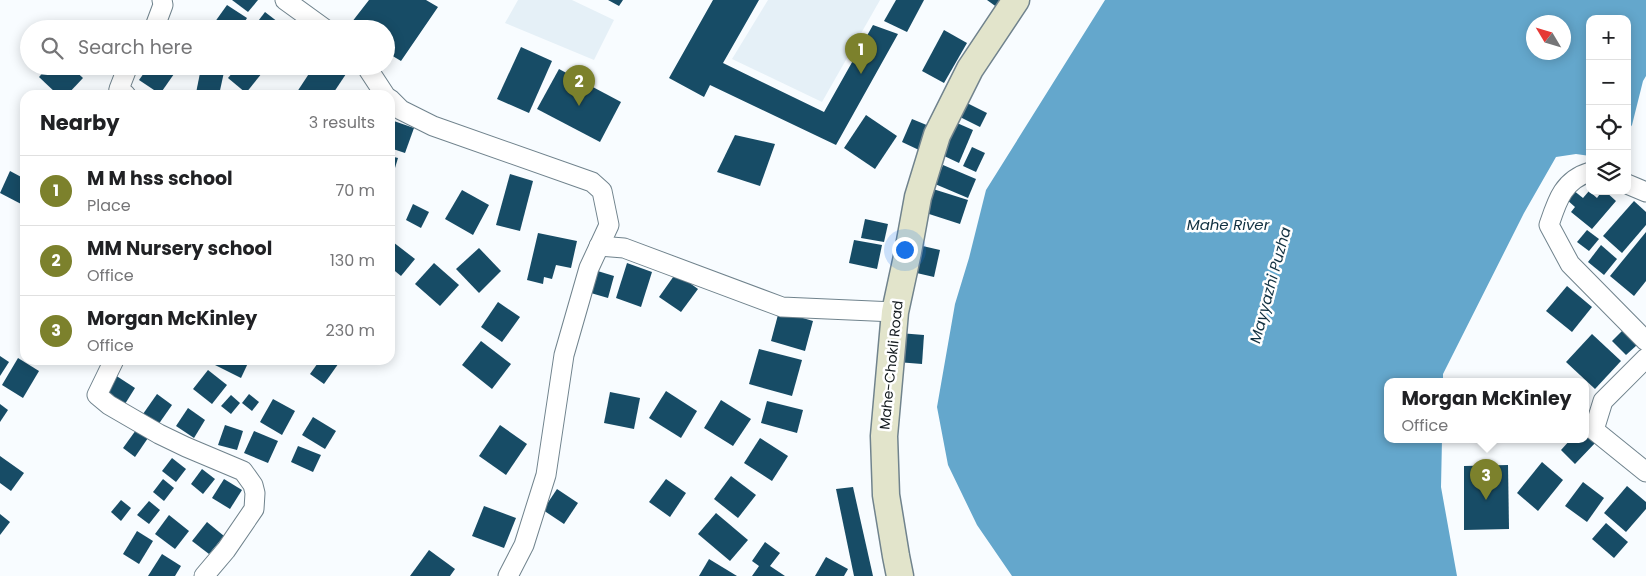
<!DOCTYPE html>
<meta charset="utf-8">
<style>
:root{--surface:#fff;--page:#f2f2f2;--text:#202124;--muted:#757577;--line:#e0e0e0;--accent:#7c812c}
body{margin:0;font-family:Poppins,sans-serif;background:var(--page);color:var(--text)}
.controls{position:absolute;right:15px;top:15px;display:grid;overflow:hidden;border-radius:10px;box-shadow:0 2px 12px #0003}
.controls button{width:45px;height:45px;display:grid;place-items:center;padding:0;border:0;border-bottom:1px solid var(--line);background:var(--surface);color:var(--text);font:25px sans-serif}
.compass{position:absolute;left:1526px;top:15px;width:45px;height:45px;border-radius:50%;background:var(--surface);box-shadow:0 2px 12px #0003;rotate:308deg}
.you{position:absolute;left:904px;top:249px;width:18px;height:18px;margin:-12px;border:4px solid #fff;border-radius:50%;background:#1a73e8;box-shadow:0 0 0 8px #1a73e833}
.badge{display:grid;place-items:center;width:32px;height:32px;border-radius:50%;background:var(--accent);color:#fff;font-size:16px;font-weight:700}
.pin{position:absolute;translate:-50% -41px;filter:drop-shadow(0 1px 2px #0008)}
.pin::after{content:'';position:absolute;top:26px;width:18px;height:15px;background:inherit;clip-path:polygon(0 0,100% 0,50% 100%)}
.popup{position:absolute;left:1384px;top:378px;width:205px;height:65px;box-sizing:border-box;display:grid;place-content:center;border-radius:10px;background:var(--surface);filter:drop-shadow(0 1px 4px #0005);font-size:16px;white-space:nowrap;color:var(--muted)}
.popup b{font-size:19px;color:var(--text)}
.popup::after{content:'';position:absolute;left:50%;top:100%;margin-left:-10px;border:10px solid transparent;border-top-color:var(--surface)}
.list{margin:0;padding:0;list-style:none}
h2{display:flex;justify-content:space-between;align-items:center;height:65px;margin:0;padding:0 20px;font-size:21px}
h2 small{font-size:16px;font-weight:400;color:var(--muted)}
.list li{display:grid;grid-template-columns:32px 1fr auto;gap:15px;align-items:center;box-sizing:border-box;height:70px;padding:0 20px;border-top:1px solid var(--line)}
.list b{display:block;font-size:19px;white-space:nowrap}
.list p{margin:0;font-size:16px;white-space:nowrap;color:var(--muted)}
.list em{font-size:16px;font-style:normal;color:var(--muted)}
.icon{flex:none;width:28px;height:28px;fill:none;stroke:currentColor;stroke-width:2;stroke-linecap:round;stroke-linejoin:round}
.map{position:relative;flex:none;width:1646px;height:576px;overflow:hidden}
.search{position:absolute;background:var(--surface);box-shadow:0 2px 12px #0003;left:20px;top:20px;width:375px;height:55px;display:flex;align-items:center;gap:12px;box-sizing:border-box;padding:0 18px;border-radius:28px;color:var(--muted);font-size:19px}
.panel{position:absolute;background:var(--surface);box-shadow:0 2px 12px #0003;left:20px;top:90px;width:375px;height:275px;border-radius:15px}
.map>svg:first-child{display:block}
</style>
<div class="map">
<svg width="1646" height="576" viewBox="0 0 1646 576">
<rect width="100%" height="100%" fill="#f8fcff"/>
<g fill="#e5f0f7">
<path d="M518 0H572L614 20 594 60 505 23Z"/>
<path d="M768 0H880L822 102 732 59Z"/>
</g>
<path fill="#64a7cc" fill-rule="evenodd" d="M1105 0H1646V76L1643 81 1632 125 1627 132V19H1590V156L1576 154 1556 157 1524 213 1443 374V381H1387V439H1442L1441 487 1457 576H1012L977 525 948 465 937 407 955 304 969 258 986 190ZM1534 22H1564V52H1534Z"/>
<g fill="#174c66">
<path d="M232 0H258L248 12Z"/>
<path d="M369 0H426L438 7 401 61 386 52V29H351L348 27Z"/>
<path d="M608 0H623L619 6Z"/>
<path d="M713 0H759L723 63 824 112 873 25 898 34 836 145 710 85 704 97 669 78Z"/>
<path d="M896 0H924L907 32 884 21Z"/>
<path d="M987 0H1003L998 8Z"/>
<path d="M227 5 247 18 240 29H215L212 26Z"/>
<path d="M265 12 287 29H252Z"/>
<path d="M944 30 967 43 944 83 922 71Z"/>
<path d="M521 47 552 61 529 113 497 99Z"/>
<path d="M49 66H70L83 78 67 95H58L39 77Z"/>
<path d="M149 66H164L174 74 160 94 139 80Z"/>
<path d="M238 66H253L262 73 246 93 228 78Z"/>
<path d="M314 66H333L346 74 332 95H295Z"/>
<path d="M201 68 224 72 219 95 196 93Z"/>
<path d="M559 69 621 102 600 142 537 109Z"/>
<path d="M967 103 987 113 980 127 960 117Z"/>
<path d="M866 115 897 136 875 169 844 148Z"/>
<path d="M912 119 929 126 919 150 902 142Z"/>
<path d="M391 120 414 128 405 153 390 148Z"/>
<path d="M957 123 973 130 959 163 942 155Z"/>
<path d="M735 135 775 144 760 186 717 172Z"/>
<path d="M972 147 985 153 976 172 963 166Z"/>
<path d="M390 156 398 158 392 178H390Z"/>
<path d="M943 165 976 179 968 198 935 184Z"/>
<path d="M10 171 25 179V201L23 205 0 193Z"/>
<path d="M510 174 533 181 520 231 496 225Z"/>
<path d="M933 189 968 200 960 224 926 213Z"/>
<path d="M462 190 489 205 473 235 445 219Z"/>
<path d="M1573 190 1583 198 1589 191 1597 198 1602 191H1605L1616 201 1592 229 1571 212 1575 207 1566 199Z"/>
<path d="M1634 201 1646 212V225L1622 253 1603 236Z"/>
<path d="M413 204 429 212 421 228 406 220Z"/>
<path d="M865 219 888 224 884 242 861 238Z"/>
<path d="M1587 230 1599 239 1589 251 1577 242Z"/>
<path d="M1646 232V281L1634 296 1610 276Z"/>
<path d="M538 233 577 241 571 268 556 265 552 279 544 277 543 284 527 280Z"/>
<path d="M854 240 882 245 877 269 849 263Z"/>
<path d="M393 242 415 259 401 276 390 267V246Z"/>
<path d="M914 244 940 250 934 277 908 271Z"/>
<path d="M1601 245 1617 259 1604 275 1588 262Z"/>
<path d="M479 248 501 271 479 293 456 269Z"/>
<path d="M434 263 459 285 440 306 415 284Z"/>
<path d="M627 263 652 272 641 307 616 298Z"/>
<path d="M591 269 614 276 608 298 584 291Z"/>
<path d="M676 273 698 289 681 312 659 297Z"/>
<path d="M1567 286 1592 307 1572 332 1546 311Z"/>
<path d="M498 302 520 317 502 342 481 327Z"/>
<path d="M779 311 813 321 805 351 771 341Z"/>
<path d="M1623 330 1637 345 1626 355 1612 341Z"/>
<path d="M899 333 924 335 922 364 897 362Z"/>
<path d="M1592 334 1621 361 1595 389 1566 362Z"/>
<path d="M481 341 511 364 492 389 462 365Z"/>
<path d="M759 349 802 360 792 396 749 384Z"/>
<path d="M0 356 9 362 0 376Z"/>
<path d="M18 358 39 371 23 398 2 385Z"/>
<path d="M210 360H247L249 361 241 378 209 362Z"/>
<path d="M320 360H341L324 384 310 374Z"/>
<path d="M208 370 227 385 212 404 193 389Z"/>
<path d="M115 375 135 388 125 404 105 391Z"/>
<path d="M666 391 697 411 681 438 649 418Z"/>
<path d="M610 392 640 398 634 429 604 423Z"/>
<path d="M157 394 172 405 158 425 143 414Z"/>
<path d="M249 394 259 402 252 411 242 403Z"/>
<path d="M231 395 240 403 231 414 221 406Z"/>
<path d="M273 399 295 411 282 435 260 422Z"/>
<path d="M721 400 751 419 733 446 704 428Z"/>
<path d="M767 401 803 410 797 433 761 423Z"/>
<path d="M0 404 8 410 0 422Z"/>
<path d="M188 408 205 420 194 438 176 426Z"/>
<path d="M313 417 336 431 325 449 302 435Z"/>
<path d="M225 425 243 431 237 450 218 445Z"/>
<path d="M500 425 527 444 506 475 479 456Z"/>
<path d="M136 430 148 438 135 457 123 448Z"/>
<path d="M254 431 278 441 268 463 244 453Z"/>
<path d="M1585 431 1596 442 1575 464 1561 450 1571 439H1585Z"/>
<path d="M760 438 788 456 772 481 744 463Z"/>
<path d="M298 446 321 455 313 472 291 462Z"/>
<path d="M0 456 24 473 11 491 0 483Z"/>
<path d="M172 458 186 469 176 482 162 471Z"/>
<path d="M1542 462 1563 480 1538 511 1517 493Z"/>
<path d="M1508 465 1509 529 1464 530V466Z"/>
<path d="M202 469 215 479 203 494 191 484Z"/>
<path d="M731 476 756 495 738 518 714 499Z"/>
<path d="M163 479 174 488 164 501 153 492Z"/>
<path d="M224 479 242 490 230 509 212 498Z"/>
<path d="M666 479 686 493 670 517 649 502Z"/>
<path d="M1583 482 1604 498 1587 522 1565 506Z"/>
<path d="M1627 486 1646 502V509L1626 532 1604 513Z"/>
<path d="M853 487 873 576H854L836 489Z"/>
<path d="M557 489 578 503 564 524 543 510Z"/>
<path d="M121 500 131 508 121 521 111 512Z"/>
<path d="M149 501 160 510 149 524 137 515Z"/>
<path d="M484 506 516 518 504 548 472 536Z"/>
<path d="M716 513 748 540 730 561 698 534Z"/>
<path d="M0 514 10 522 0 535Z"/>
<path d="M169 515 189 531 175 549 155 534Z"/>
<path d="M207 522 224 536 209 554 192 541Z"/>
<path d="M1606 523 1628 542 1614 558 1592 539Z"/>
<path d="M137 531 153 541 139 564 123 554Z"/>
<path d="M765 542 780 553 770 566 785 576H752L759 566 752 561Z"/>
<path d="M429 550 455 569 450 576H410Z"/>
<path d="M162 554 181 566 175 576H148Z"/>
<path d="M826 557 848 569 844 576H815Z"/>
<path d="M709 559 737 576H699Z"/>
</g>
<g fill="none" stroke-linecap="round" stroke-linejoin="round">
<g stroke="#70838d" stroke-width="21">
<g id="street">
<path d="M285 0 325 29"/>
<path d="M154 29 163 5 162 0"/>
<path d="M366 66 385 95"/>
<path d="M126 95 119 89 128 66"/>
<path d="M390 99 401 110 433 126 592 182 602 191 609 225 589 268 564 355 546 475 524 545 508 576"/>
<path d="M1590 172C1563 180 1557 201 1549 225L1570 264 1646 341"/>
<path d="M1627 184 1646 192"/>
<path d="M599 246 624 248 782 307 895 312"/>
<path d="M1646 358 1603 401 1594 430 1646 472"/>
<path d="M114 360 97 395 109 405 159 434 186 447 243 471 253 485 255 493 254 509 226 550 204 576"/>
</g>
</g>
<g stroke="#70838d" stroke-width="29">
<path id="secondary" d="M900 576 896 556 886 495 884 436 895 312 908 252 918 197 937 135 970 69 1016 0"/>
</g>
<use href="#street" stroke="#fff" stroke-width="19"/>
<use href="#secondary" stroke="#e2e4cb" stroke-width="26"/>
</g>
<g text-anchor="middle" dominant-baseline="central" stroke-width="5" stroke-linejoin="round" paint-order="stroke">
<g font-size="14" fill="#131a1e" stroke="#fff">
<text transform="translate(891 365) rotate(-84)">Mahe-Chokli Road</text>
</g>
<g font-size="15" font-style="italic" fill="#113141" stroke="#fff">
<text x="1228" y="224">Mahe River</text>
<text transform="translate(1270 285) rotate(-75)">Mayyazhi Puzha</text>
</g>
</g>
</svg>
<div class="controls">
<button>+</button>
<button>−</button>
<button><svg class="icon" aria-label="locate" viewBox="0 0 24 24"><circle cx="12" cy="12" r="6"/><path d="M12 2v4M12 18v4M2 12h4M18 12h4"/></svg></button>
<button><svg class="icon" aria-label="layers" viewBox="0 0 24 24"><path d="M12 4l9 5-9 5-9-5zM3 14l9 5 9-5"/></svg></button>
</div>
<svg class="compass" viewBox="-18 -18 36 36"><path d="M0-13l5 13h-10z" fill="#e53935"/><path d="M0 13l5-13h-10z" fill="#757577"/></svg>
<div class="you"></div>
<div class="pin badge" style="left:861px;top:74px">1</div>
<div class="pin badge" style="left:579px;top:106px">2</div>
<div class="pin badge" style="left:1486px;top:500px">3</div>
<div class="popup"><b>Morgan McKinley</b>Office</div>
<div class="search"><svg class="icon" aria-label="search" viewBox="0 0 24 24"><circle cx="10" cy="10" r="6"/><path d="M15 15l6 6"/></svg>Search here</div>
<section class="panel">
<h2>Nearby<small>3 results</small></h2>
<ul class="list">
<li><span class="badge">1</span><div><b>M M hss school</b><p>Place</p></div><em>70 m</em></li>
<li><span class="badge">2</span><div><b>MM Nursery school</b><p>Office</p></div><em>130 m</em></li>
<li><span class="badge">3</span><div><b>Morgan McKinley</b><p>Office</p></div><em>230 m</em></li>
</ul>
</section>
</div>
